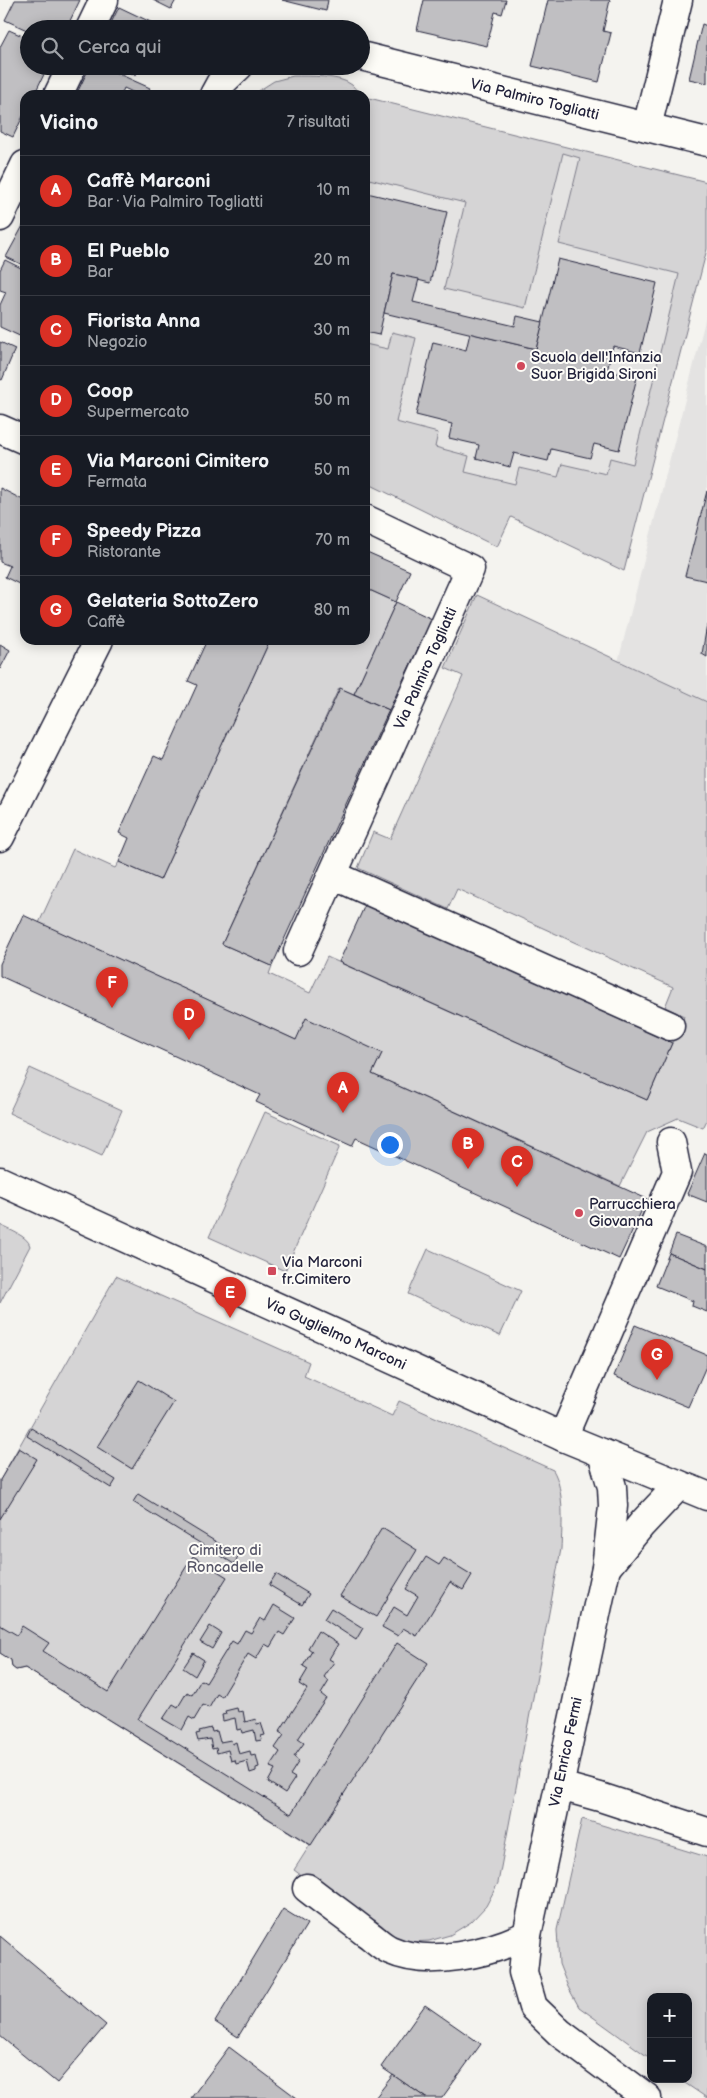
<!DOCTYPE html>
<html lang="it">
<meta charset="utf-8">
<style>
:root{--surface:#171b24;--page:#20242c;--text:#f1f3f6;--muted:#9ea1a6;--line:#363941;--accent:#d93025}
body{margin:0;font-family:"Balsamiq Sans",sans-serif;background:var(--page);color:var(--text)}
.controls{position:absolute;right:15px;bottom:15px;display:grid;overflow:hidden;border-radius:10px;box-shadow:0 2px 12px #0003}
.controls button{width:45px;height:45px;display:grid;place-items:center;padding:0;border:0;border-bottom:1px solid var(--line);background:var(--surface);color:var(--text);font:25px sans-serif}
.you{position:absolute;left:389px;top:1144px;width:18px;height:18px;margin:-12px;border:4px solid #fff;border-radius:50%;background:#1a73e8;box-shadow:0 0 0 8px #1a73e833}
.badge{display:grid;place-items:center;width:32px;height:32px;border-radius:50%;background:var(--accent);color:#fff;font-size:16px;font-weight:700}
.pin{position:absolute;translate:-50% -41px;filter:drop-shadow(0 1px 2px #0008)}
.pin::after{content:'';position:absolute;top:26px;width:18px;height:15px;background:inherit;clip-path:polygon(0 0,100% 0,50% 100%)}
.list{margin:0;padding:0;list-style:none}
h2{display:flex;justify-content:space-between;align-items:center;height:65px;margin:0;padding:0 20px;font-size:21px}
h2 small{font-size:16px;font-weight:400;color:var(--muted)}
.list li{display:grid;grid-template-columns:32px 1fr auto;gap:15px;align-items:center;box-sizing:border-box;height:70px;padding:0 20px;border-top:1px solid var(--line)}
.list b{display:block;font-size:19px;white-space:nowrap}
.list p{margin:0;font-size:16px;white-space:nowrap;color:var(--muted)}
.list em{font-size:16px;font-style:normal;color:var(--muted)}
.icon{flex:none;width:28px;height:28px;fill:none;stroke:currentColor;stroke-width:2;stroke-linecap:round;stroke-linejoin:round}
.map{position:relative;flex:none;width:707px;height:2098px;overflow:hidden}
.search{position:absolute;background:var(--surface);box-shadow:0 2px 12px #0003;left:20px;top:20px;width:350px;height:55px;display:flex;align-items:center;gap:12px;box-sizing:border-box;padding:0 18px;border-radius:28px;color:var(--muted);font-size:19px}
.panel{position:absolute;background:var(--surface);box-shadow:0 2px 12px #0003;left:20px;top:90px;width:350px;height:555px;border-radius:15px}
.map>svg:first-child{display:block}
</style>
<div class="map">
<svg width="707" height="2098" viewBox="0 0 707 2098">
<rect width="100%" height="100%" fill="#f4f3ef"/>
<filter id="ink" filterUnits="userSpaceOnUse"><feTurbulence type="fractalNoise" baseFrequency=".02" numOctaves="2"/><feDisplacementMap in="SourceGraphic" scale="10" xChannelSelector="R" yChannelSelector="G"/><feConvolveMatrix kernelMatrix="1 2 1 2 8 2 1 2 1" color-interpolation-filters="sRGB"/></filter>
<g filter="url(#ink)">
<g fill="#e4e3e2">
<path d="M365 97 707 182V249L624 571 511 517 497 547 365 482Z"/>
<path d="M707 313V702L618 662Z"/>
</g>
<g fill="#d5d4d5" stroke="#7c7b88">
<path d="M293 76C308 76 340 75 352 85 355 88 358 92 360 95H252L274 81Z"/>
<path d="M365 97 707 182V249L624 571 511 517 497 547 365 482V344L388 349 392 332 416 338 396 422 438 433 435 447 469 456 465 472 515 484 519 468 558 477 562 464 606 474 610 458 633 464 679 274 559 244 580 158 563 153 525 308 444 289 465 203 365 178Z"/>
<path d="M365 588 396 602 354 694 339 688 222 944 272 966 269 974 310 993 327 957 647 1100 684 1016 665 1007 673 987 457 889 448 909 358 868 373 832 390 839 463 676 445 668 477 595 707 702V1120L703 1128 678 1118 647 1132 620 1186 372 1074 382 1053 296 1040 39 923 73 849 115 868 119 862 160 880 270 640H365Z"/>
<path d="M30 1068 122 1110 102 1156 9 1113Z"/>
<path d="M265 1112 340 1146 285 1271 209 1237Z"/>
<path d="M0 1225C9 1230 28 1236 30 1246L0 1303Z"/>
<path d="M428 1249 521 1291 500 1336 408 1294Z"/>
<path d="M116 1276 309 1362 304 1376 392 1416 399 1401 553 1470C565 1490 562 1526 561 1549L498 1883 486 1906 471 1922 450 1935 429 1941 408 1942 388 1939 294 1870 310 1845 25 1668 16 1670 12 1667 11 1659 0 1653V1480Z"/>
<path d="M582 1819 707 1857V2098L679 2079H688V1997H651V2059L579 2007 568 1987 559 1964 557 1930Z"/>
</g>
<g fill="#c0bfc2" stroke="#22223b">
<path d="M15 0H80L66 29H29V31L5 20Z"/>
<path d="M153 0H176L171 9Z"/>
<path d="M282 0H328L326 11Z"/>
<path d="M424 0H506L502 14 495 12 487 46 417 30Z"/>
<path d="M548 0H610L603 31 611 33 599 82 532 66Z"/>
<path d="M119 7 159 26 158 29H108Z"/>
<path d="M702 24 707 26V83L689 79Z"/>
<path d="M9 30 29 39V66H48L34 95H25V112L13 137 0 131V47Z"/>
<path d="M90 66H101L150 88 146 95H139L124 88 121 95H76Z"/>
<path d="M117 66H140L135 75Z"/>
<path d="M367 193 447 212 430 283 393 274 379 335 365 332V201Z"/>
<path d="M25 222V266L6 257Z"/>
<path d="M558 259 657 283 640 353 613 346 607 371 637 377 619 450 594 444 590 458 551 449 548 461 514 453 510 467 476 458 479 445 449 438 452 424 416 415 433 342 466 350 470 333 536 349Z"/>
<path d="M5 260 25 270 24 338 0 327V305L6 292 0 290V270Z"/>
<path d="M393 274 419 279 413 302 515 326 517 316 543 322 536 349 384 313Z"/>
<path d="M0 342 15 349 2 380 0 379Z"/>
<path d="M0 488 25 501V587L5 577 10 566 0 562Z"/>
<path d="M707 491V581L685 576Z"/>
<path d="M367 552 410 571 396 602 365 588V555Z"/>
<path d="M396 602 432 619 389 710 354 694Z"/>
<path d="M707 625V657L702 654Z"/>
<path d="M207 640H270L160 880 119 862 129 838 119 833 154 756 163 760 197 685 188 681Z"/>
<path d="M0 644 10 650 0 669Z"/>
<path d="M340 688 389 710 272 966 222 944Z"/>
<path d="M365 905 672 1043 647 1100 339 962Z"/>
<path d="M23 915 296 1040 306 1018 382 1053 372 1074 647 1199 619 1259 356 1138 352 1146 301 1123 256 1102 260 1095 0 976V964Z"/>
<path d="M705 1153 707 1154V1202L687 1194Z"/>
<path d="M676 1235 707 1247V1269L669 1253Z"/>
<path d="M669 1253 707 1269V1312L692 1306 693 1301 656 1286Z"/>
<path d="M635 1325 707 1355V1364L688 1407 614 1376Z"/>
<path d="M139 1380 174 1402 132 1469 97 1447Z"/>
<path d="M31 1428 116 1480 111 1488 27 1436Z"/>
<path d="M19 1448 37 1459 0 1519V1480Z"/>
<path d="M138 1494 239 1556 234 1564 133 1502Z"/>
<path d="M382 1528 417 1550 376 1617 340 1596Z"/>
<path d="M193 1556 227 1577 138 1719 291 1814 397 1643 428 1663 311 1845 25 1668 16 1670 12 1667 11 1660 0 1653V1625L17 1635 22 1626 49 1643 43 1651 108 1692Z"/>
<path d="M426 1557 439 1565 444 1558 472 1575 463 1590 450 1582 417 1636 403 1628 398 1636 382 1627 394 1607 407 1615 418 1596 406 1589Z"/>
<path d="M276 1574 309 1594 302 1605 269 1585Z"/>
<path d="M274 1605 295 1618 284 1635 279 1632 270 1647 265 1644 256 1659 248 1654 222 1697 217 1694 209 1708 203 1705 194 1720 189 1717 182 1730 163 1719 173 1704 178 1707 187 1692 192 1695 201 1680 206 1683 232 1641 237 1644 245 1630 251 1633 260 1618 265 1621Z"/>
<path d="M331 1608 363 1628 356 1640 324 1619Z"/>
<path d="M210 1626 221 1633 212 1649 200 1642Z"/>
<path d="M318 1631 338 1644 329 1659 334 1662 324 1677 329 1681 321 1694 326 1698 298 1739 304 1743 294 1757 299 1761 290 1775 295 1778 285 1793 268 1782 275 1769 270 1767 280 1752 275 1748 284 1735 279 1732 307 1689 299 1684 308 1669 303 1666 312 1651 308 1648Z"/>
<path d="M193 1653 204 1660 195 1676 183 1668Z"/>
<path d="M237 1708 238 1712 243 1711 245 1722 256 1719 257 1724 261 1723 265 1735 261 1736 262 1740 256 1741 254 1730 242 1733 241 1729 237 1730 235 1718 223 1721 222 1715 226 1714 225 1711Z"/>
<path d="M211 1728 212 1732 217 1731 220 1742 231 1740 232 1744 236 1742 239 1754 250 1751 251 1756 256 1755 259 1767 256 1768V1771L250 1773 247 1761 236 1764 235 1760 231 1761 228 1750 217 1753 216 1748 212 1749 210 1739 198 1741 196 1734 200 1733 199 1731Z"/>
<path d="M283 1909 307 1924 238 2037 215 2022Z"/>
<path d="M0 1936 106 2025 57 2083 0 2036Z"/>
<path d="M425 2005 481 2044 442 2098H426L381 2067Z"/>
<path d="M229 2047 297 2098H191Z"/>
<path d="M393 2075 426 2098H375Z"/>
</g>
<g fill="none" stroke-linecap="round" stroke-linejoin="round">
<g stroke="#22223b" stroke-width="31">
<g id="minor">
<path d="M90 29 104 0"/>
<path id="s1" d="M361 56 707 142"/>
<path d="M58 95 72 66"/>
<path d="M214 95 220 84 239 66"/>
<path d="M647 127 678 0"/>
<path d="M0 217 25 165"/>
<path d="M0 429 25 440"/>
<path d="M0 837 99 640"/>
<path d="M333 875 670 1026"/>
<path id="s2" d="M298 951 470 569 365 519"/>
<path id="s3" d="M0 1181 563 1437 707 1496"/>
<path d="M563 1437 677 1172 671 1142"/>
<path d="M602 1453 612 1487 613 1506 606 1568 527 1935 523 1972 533 2007 560 2033 647 2098"/>
<path d="M606 1568 642 1524 679 1485"/>
<path d="M560 1786 600 1797 707 1832"/>
<path d="M307 1888C326 1903 346 1917 365 1932 373 1937 381 1946 390 1950 430 1968 489 1953 527 1935"/>
</g>
</g>
<use href="#minor" stroke="#fdfcf7" stroke-width="28"/>
</g>
</g>
<g fill="#d1495b" stroke="#fdfcf7" stroke-width="2">
<circle cx="521" cy="366" r="5"/>
<circle cx="579" cy="1213" r="5"/>
<rect x="267" y="1266" width="10" height="10" rx="2.5"/>
</g>
<g text-anchor="middle" dominant-baseline="central" stroke-width="4" stroke-linejoin="round" paint-order="stroke">
<g font-size="15" fill="#22223b" stroke="#fdfcf7">
<text stroke="none"><textPath href="#s1" startOffset="179">Via Palmiro Togliatti</textPath></text>
<text stroke="none"><textPath href="#s2" startOffset="310">Via Palmiro Togliatti</textPath></text>
<text stroke="none"><textPath href="#s3" startOffset="369">Via Guglielmo Marconi</textPath></text>
<text transform="translate(566 1752) rotate(-78)">Via Enrico Fermi</text>
</g>
<g font-size="15" fill="#22223b" stroke="#fdfcf7" text-anchor="start">
<text x="531" y="357">Scuola dell'Infanzia<tspan x="531" dy="17">Suor Brigida Sironi</tspan></text>
<text x="589" y="1204">Parrucchiera<tspan x="589" dy="17">Giovanna</tspan></text>
<text x="282" y="1262">Via Marconi<tspan x="282" dy="17">fr.Cimitero</tspan></text>
</g>
<g font-size="15" fill="#585769" stroke="#fdfcf7">
<text x="225" y="1550">Cimitero di<tspan x="225" dy="17">Roncadelle</tspan></text>
</g>
</g>
</svg>
<div class="controls">
<button>+</button>
<button>−</button>
</div>
<div class="you"></div>
<div class="pin badge" style="left:343px;top:1113px">A</div>
<div class="pin badge" style="left:468px;top:1169px">B</div>
<div class="pin badge" style="left:517px;top:1187px">C</div>
<div class="pin badge" style="left:189px;top:1040px">D</div>
<div class="pin badge" style="left:230px;top:1318px">E</div>
<div class="pin badge" style="left:112px;top:1008px">F</div>
<div class="pin badge" style="left:657px;top:1380px">G</div>
<div class="search"><svg class="icon" aria-label="search" viewBox="0 0 24 24"><circle cx="10" cy="10" r="6"/><path d="M15 15l6 6"/></svg>Cerca qui</div>
<section class="panel">
<h2>Vicino<small>7 risultati</small></h2>
<ul class="list">
<li><span class="badge">A</span><div><b>Caffè Marconi</b><p>Bar · Via Palmiro Togliatti</p></div><em>10 m</em></li>
<li><span class="badge">B</span><div><b>El Pueblo</b><p>Bar</p></div><em>20 m</em></li>
<li><span class="badge">C</span><div><b>Fiorista Anna</b><p>Negozio</p></div><em>30 m</em></li>
<li><span class="badge">D</span><div><b>Coop</b><p>Supermercato</p></div><em>50 m</em></li>
<li><span class="badge">E</span><div><b>Via Marconi Cimitero</b><p>Fermata</p></div><em>50 m</em></li>
<li><span class="badge">F</span><div><b>Speedy Pizza</b><p>Ristorante</p></div><em>70 m</em></li>
<li><span class="badge">G</span><div><b>Gelateria SottoZero</b><p>Caffè</p></div><em>80 m</em></li>
</ul>
</section>
</div>
